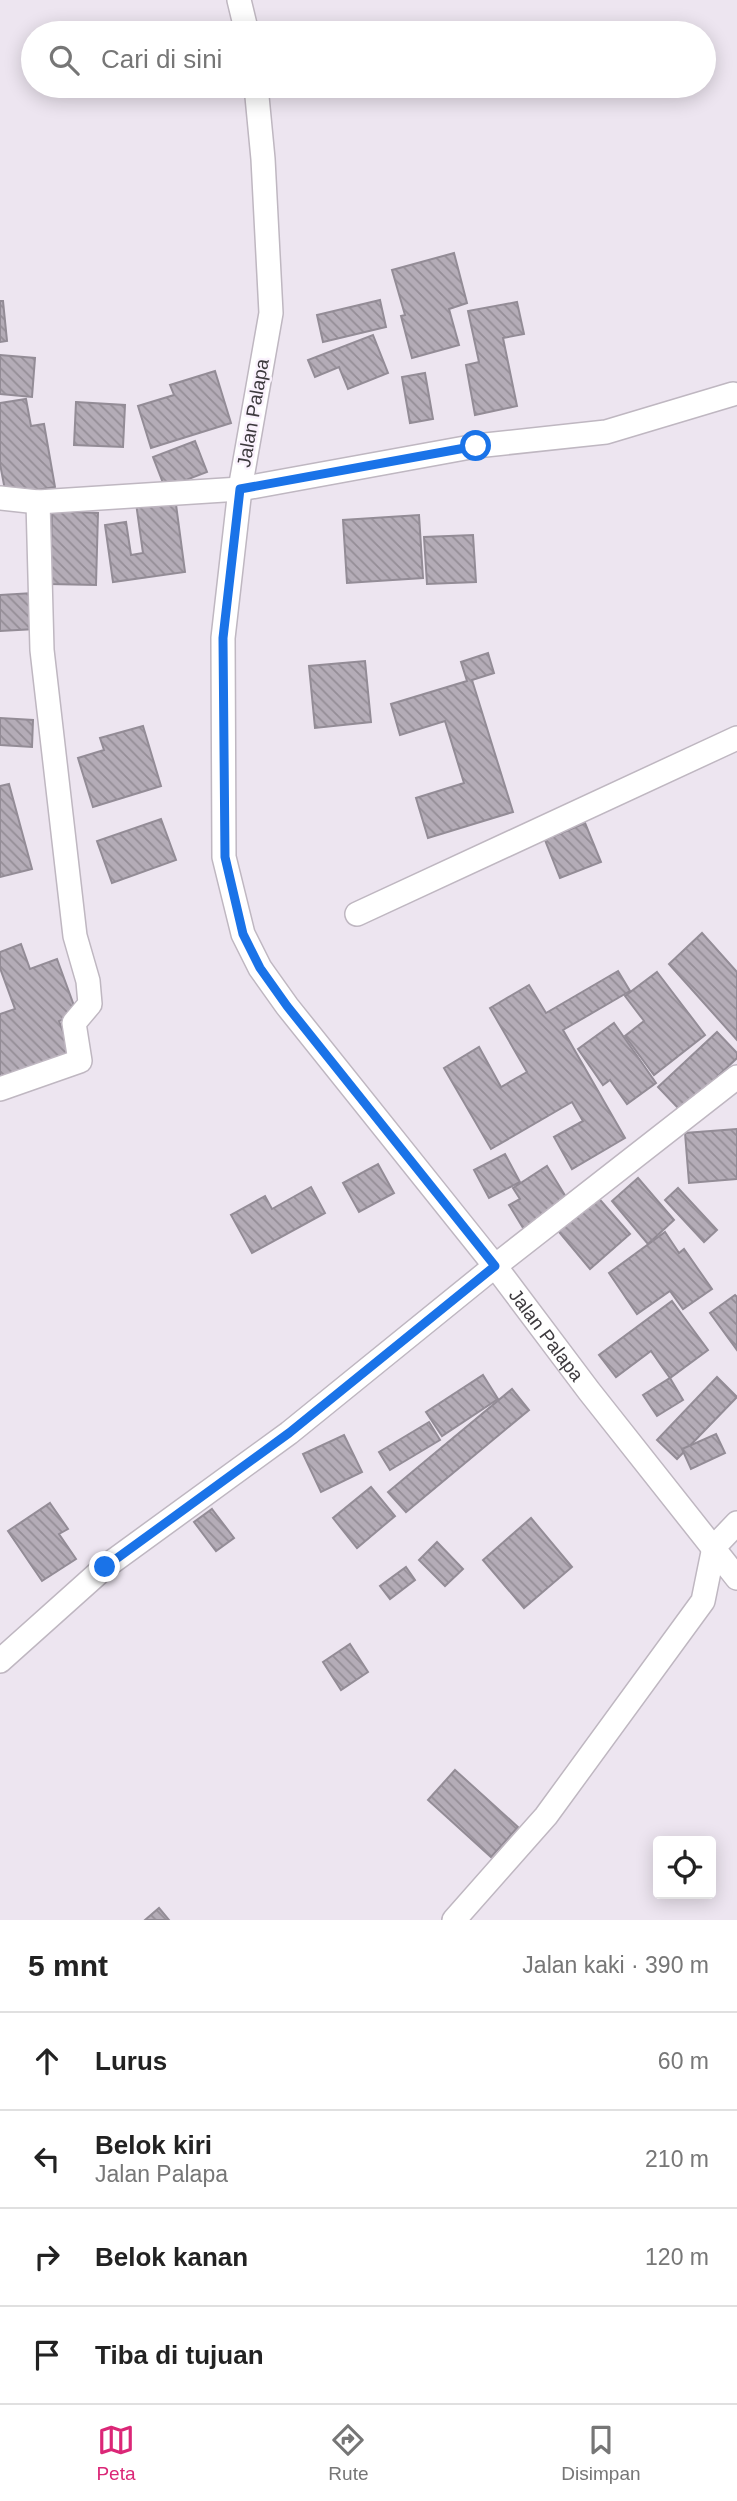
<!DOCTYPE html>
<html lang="id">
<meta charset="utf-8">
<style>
:root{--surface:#fff;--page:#f6f6f6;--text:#222;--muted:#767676;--line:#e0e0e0;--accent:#db2777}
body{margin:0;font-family:Helvetica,sans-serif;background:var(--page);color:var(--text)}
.controls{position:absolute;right:21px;bottom:21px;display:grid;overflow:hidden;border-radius:7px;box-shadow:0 4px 18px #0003}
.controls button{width:63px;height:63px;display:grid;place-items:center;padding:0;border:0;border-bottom:2px solid var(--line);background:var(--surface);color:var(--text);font:35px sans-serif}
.stop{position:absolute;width:21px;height:21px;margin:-16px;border:5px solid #1a73e8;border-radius:50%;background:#fff}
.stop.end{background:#1a73e8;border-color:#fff;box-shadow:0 2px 7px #0008}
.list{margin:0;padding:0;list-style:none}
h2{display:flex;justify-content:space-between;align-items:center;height:91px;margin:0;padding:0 28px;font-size:30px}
h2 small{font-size:23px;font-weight:400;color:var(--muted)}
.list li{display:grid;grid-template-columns:46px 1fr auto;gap:21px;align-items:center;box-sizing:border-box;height:98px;padding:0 28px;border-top:2px solid var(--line)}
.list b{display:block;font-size:26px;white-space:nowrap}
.list p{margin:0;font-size:23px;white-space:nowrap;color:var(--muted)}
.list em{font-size:23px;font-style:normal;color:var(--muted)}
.icon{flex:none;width:38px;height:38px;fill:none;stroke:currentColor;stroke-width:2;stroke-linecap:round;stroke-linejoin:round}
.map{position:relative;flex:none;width:737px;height:1920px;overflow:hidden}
.search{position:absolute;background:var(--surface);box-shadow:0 4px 18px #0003;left:21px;right:21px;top:21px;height:77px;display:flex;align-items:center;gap:18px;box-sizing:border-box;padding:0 24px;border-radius:38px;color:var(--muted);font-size:26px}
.sheet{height:483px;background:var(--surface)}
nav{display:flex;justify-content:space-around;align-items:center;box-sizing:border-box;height:98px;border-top:2px solid var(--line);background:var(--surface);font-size:19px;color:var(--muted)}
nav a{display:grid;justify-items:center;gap:4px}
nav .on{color:var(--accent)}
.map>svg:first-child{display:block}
</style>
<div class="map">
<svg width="737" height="1920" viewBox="0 0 737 1920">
<defs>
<pattern id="building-back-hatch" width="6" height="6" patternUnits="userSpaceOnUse" patternTransform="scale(1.75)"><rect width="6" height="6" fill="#b4acb7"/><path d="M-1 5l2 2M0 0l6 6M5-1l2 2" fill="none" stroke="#948d96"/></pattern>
</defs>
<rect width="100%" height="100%" fill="#ede5f0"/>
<g fill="url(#building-back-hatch)" stroke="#938c96" stroke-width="2">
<path d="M454 253 467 303 449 309 459 345 412 358 401 316 405 315 392 270Z"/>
<path d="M380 300 386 327 323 342 317 315Z"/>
<path d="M0 301H3L7 341 0 342Z"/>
<path d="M517 302 524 334 503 338 517 406 475 415 466 365 479 362 468 311Z"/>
<path d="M373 335 388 373 348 389 339 367 315 377 308 360Z"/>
<path d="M0 355 35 358 32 397 0 394Z"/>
<path d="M215 371 231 423 151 448 138 406 174 395 170 385Z"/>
<path d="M425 373 433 419 410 423 402 377Z"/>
<path d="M26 399 31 426 44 424 55 487 6 495 0 464V403Z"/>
<path d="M76 402 125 405 123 447 74 445Z"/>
<path d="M195 441 207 472 165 488 153 457Z"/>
<path d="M175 497 185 572 113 582 105 525 126 522 131 555 143 553 136 503Z"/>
<path d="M52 511 98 513 96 585 50 584Z"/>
<path d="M419 515 423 578 347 583 343 520Z"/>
<path d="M473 535 476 582 427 584 424 537Z"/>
<path d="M33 593 35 629 0 631V595Z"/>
<path d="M488 653 494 673 472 680 513 812 428 838 416 798 464 783 445 721 400 735 391 704 467 681 461 662Z"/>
<path d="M365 661 371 722 315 728 309 666Z"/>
<path d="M0 718 33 720 32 747 0 745Z"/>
<path d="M143 726 161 786 93 807 78 758 104 750 100 738Z"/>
<path d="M9 784 32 869 0 877V786Z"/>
<path d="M161 819 176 860 112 883 97 841Z"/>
<path d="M585 823 601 862 560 878 545 840Z"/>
<path d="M702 933 737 972V1040L669 964Z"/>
<path d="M21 944 30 969 57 959 77 1014 59 1021 71 1053 0 1079V1014L15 1009 0 968V952Z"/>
<path d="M618 971 630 991 563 1030 625 1138 572 1169 554 1137 583 1121 572 1102 491 1149 444 1068 479 1047 501 1087 527 1072 490 1008 529 985 546 1013Z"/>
<path d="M657 972 705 1035 654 1075 625 1036 644 1021 625 996Z"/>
<path d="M614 1023 656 1083 627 1104 610 1080 603 1085 578 1049Z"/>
<path d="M717 1032 737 1053V1058L681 1111 658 1087Z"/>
<path d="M737 1129V1179L689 1183 685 1133Z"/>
<path d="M505 1154 520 1182 489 1198 474 1170Z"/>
<path d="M378 1164 394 1193 359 1212 343 1183Z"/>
<path d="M547 1166 569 1202 525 1231 509 1205 520 1199 513 1188Z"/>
<path d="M638 1178 674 1220 648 1244 612 1201Z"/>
<path d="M311 1187 325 1213 252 1253 231 1215 265 1196 272 1209Z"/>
<path d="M678 1188 717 1230 704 1242 665 1200Z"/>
<path d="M594 1193 630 1234 590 1269 555 1227Z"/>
<path d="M665 1232 679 1253 684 1249 712 1289 683 1309 670 1291 637 1314 609 1273Z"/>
<path d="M735 1295 737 1297V1350L710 1313Z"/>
<path d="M672 1301 708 1350 670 1378 651 1351 616 1377 599 1355Z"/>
<path d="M483 1375 498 1399 442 1436 426 1412Z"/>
<path d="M717 1377 737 1397 677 1459 657 1440Z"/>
<path d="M670 1378 683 1400 657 1416 643 1395Z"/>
<path d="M512 1389 529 1410 406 1512 388 1492Z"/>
<path d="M429 1422 440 1440 390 1470 379 1452Z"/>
<path d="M716 1434 725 1453 691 1469 682 1449Z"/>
<path d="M344 1435 362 1472 321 1492 303 1454Z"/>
<path d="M371 1487 395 1516 357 1548 333 1518Z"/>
<path d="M50 1503 68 1529 59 1534 76 1559 42 1581 8 1531Z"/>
<path d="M212 1509 234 1538 216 1551 194 1522Z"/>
<path d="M531 1518 572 1567 524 1608 483 1560Z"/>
<path d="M437 1542 463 1569 445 1586 419 1560Z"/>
<path d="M406 1567 415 1580 390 1599 380 1586Z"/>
<path d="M350 1644 368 1672 341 1690 323 1662Z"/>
<path d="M455 1770 518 1827 491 1857 428 1800Z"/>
<path d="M159 1908 169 1920H145Z"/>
</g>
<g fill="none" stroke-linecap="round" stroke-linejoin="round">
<g stroke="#bfb7c1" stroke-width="26">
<g id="minor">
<path d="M239 0 247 33"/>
<path id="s1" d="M256 86 263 159 271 313 240 489 223 638 224 857 243 934 260 968 287 1006 495 1266 589 1391 737 1578"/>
<path d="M0 498 38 502 240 489 476 446 606 432 733 394"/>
<path d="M357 914 737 738"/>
<path d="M0 1089 80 1061 74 1023 90 1004 88 981 75 936 42 650 38 502"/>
<path d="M0 1661 105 1567 289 1433 495 1266 737 1077"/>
<path d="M454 1920 546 1816 703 1601 714 1547 737 1523"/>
</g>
</g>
<use href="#minor" stroke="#fff" stroke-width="23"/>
</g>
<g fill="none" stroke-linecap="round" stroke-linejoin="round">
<path stroke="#1a73e8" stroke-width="9" d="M105 1567 289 1433 495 1266 287 1006 260 968 243 934 225 857 223 638 240 489 476 446"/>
</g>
<g text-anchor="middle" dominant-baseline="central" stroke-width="5" stroke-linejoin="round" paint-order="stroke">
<g font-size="19" fill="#3d3a3e" stroke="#faf2fd">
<text transform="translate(253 413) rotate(-80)">Jalan Palapa</text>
<text stroke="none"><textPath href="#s1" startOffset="1358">Jalan Palapa</textPath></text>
</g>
</g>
</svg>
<div class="controls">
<button><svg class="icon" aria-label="locate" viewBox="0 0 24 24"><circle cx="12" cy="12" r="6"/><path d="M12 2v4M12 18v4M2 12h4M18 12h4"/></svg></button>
</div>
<div class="stop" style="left:476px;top:446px"></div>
<div class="stop end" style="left:105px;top:1567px"></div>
<div class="search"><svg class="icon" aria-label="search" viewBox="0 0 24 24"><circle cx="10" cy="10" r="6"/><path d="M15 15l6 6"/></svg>Cari di sini</div>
</div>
<section class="sheet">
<h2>5 mnt<small>Jalan kaki · 390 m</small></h2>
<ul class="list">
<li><svg class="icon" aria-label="ahead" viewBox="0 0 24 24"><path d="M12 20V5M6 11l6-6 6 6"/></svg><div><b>Lurus</b></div><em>60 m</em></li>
<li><svg class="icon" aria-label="left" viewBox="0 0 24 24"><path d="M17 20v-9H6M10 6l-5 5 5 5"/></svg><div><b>Belok kiri</b><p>Jalan Palapa</p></div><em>210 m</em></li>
<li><svg class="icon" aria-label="right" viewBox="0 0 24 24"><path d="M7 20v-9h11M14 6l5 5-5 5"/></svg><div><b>Belok kanan</b></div><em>120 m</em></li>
<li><svg class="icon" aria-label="arrive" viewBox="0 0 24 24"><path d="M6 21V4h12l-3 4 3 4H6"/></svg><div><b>Tiba di tujuan</b></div></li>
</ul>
</section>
<nav>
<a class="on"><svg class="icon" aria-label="map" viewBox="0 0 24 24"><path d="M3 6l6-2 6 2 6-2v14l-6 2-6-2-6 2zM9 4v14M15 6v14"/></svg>Peta</a>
<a><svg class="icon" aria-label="directions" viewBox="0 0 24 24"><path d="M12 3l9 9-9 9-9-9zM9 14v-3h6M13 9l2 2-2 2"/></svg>Rute</a>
<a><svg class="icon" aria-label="saved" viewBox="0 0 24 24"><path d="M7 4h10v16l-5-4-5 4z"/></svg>Disimpan</a>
</nav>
